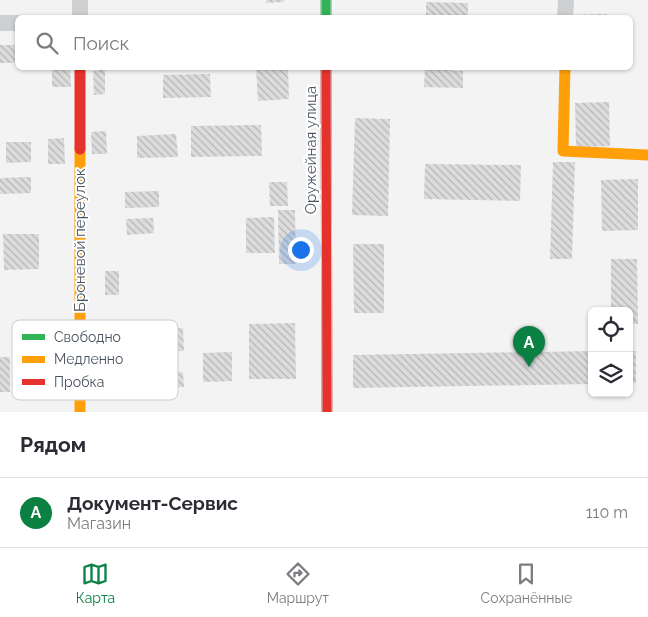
<!DOCTYPE html>
<html lang="ru">
<meta charset="utf-8">
<style>
:root{--surface:#fff;--page:#f7f7f7;--text:#2b2b33;--muted:#7c7c81;--line:#e1e1e2;--accent:#0b8043}
body{margin:0;font-family:Raleway,sans-serif;background:var(--page);color:var(--text)}
.controls{position:absolute;right:15px;bottom:15px;display:grid;overflow:hidden;border-radius:8px;box-shadow:0 1px 4px #0004}
.controls button{width:45px;height:45px;display:grid;place-items:center;padding:0;border:0;border-bottom:1px solid var(--line);background:var(--surface);color:var(--text);font:25px sans-serif}
.you{position:absolute;left:300px;top:249px;width:18px;height:18px;margin:-12px;border:4px solid #fff;border-radius:50%;background:#1a73e8;box-shadow:0 0 0 8px #1a73e833}
.badge{display:grid;place-items:center;width:32px;height:32px;border-radius:50%;background:var(--accent);color:#fff;font-size:16px;font-weight:700}
.pin{position:absolute;translate:-50% -41px;filter:drop-shadow(0 1px 2px #0008)}
.pin::after{content:'';position:absolute;top:26px;width:18px;height:15px;background:inherit;clip-path:polygon(0 0,100% 0,50% 100%)}
.list{margin:0;padding:0;list-style:none}
h2{display:flex;justify-content:space-between;align-items:center;height:65px;margin:0;padding:0 20px;font-size:21px}
h2 small{font-size:16px;font-weight:400;color:var(--muted)}
.list li{display:grid;grid-template-columns:32px 1fr auto;gap:15px;align-items:center;box-sizing:border-box;height:70px;padding:0 20px;border-top:1px solid var(--line)}
.list b{display:block;font-size:19px;white-space:nowrap}
.list p{margin:0;font-size:16px;white-space:nowrap;color:var(--muted)}
.list em{font-size:16px;font-style:normal;color:var(--muted)}
.icon{flex:none;width:28px;height:28px;fill:none;stroke:currentColor;stroke-width:2;stroke-linecap:round;stroke-linejoin:round}
.map{position:relative;flex:none;width:648px;height:412px;overflow:hidden}
.search{position:absolute;background:var(--surface);box-shadow:0 1px 4px #0004;left:15px;right:15px;top:15px;height:55px;display:flex;align-items:center;gap:12px;box-sizing:border-box;padding:0 18px;border-radius:8px;color:var(--muted);font-size:19px}
.sheet{height:135px;background:var(--surface)}
nav{display:flex;justify-content:space-around;align-items:center;box-sizing:border-box;height:70px;border-top:1px solid var(--line);background:var(--surface);font-size:14px;color:var(--muted)}
nav a{display:grid;justify-items:center;gap:2px}
nav .on{color:var(--accent)}
.map>svg:first-child{display:block}
</style>
<div class="map">
<svg width="648" height="412" viewBox="0 0 648 412">
<defs>
<pattern id="building-back-hatch" width="6" height="6" patternUnits="userSpaceOnUse" patternTransform="scale(1.25)"><rect width="6" height="6" fill="#dcdcdd"/><path d="M-1 5l2 2M0 0l6 6M5-1l2 2" fill="none" stroke="#b4b5b7"/></pattern>
</defs>
<rect width="100%" height="100%" fill="#f3f3f3"/>
<g fill="url(#building-back-hatch)">
<path d="M266 0H284V2L266 3Z"/>
<path d="M426 2 468 3V18H426Z"/>
<path d="M607 14V18H570L569 15Z"/>
<rect x="0" y="45" width="16" height="18"/>
<path d="M52 68H70L71 87H52Z"/>
<path d="M98 68H123V70H105V94L94 95 93 71H98Z"/>
<path d="M256 68H288L289 99 258 101Z"/>
<path d="M425 68H454L453 71H463V88L424 87Z"/>
<path d="M210 74 211 97 163 98V75Z"/>
<path d="M609 102 610 146 576 147 575 103Z"/>
<path d="M355 118 390 119 388 216 352 215Z"/>
<path d="M261 125 262 156 191 157V126Z"/>
<path d="M106 131 107 154H92L91 132Z"/>
<path d="M176 134 178 157 137 158V136Z"/>
<path d="M64 138 65 164H48V139Z"/>
<path d="M6 142H31V162L6 163Z"/>
<path d="M553 162H575L572 259H550Z"/>
<path d="M425 164 521 165 520 201 424 199Z"/>
<path d="M31 177V193L0 194V178Z"/>
<path d="M638 179V230L602 231 601 180Z"/>
<path d="M269 182H287L288 206H270Z"/>
<path d="M159 191V207L125 208V192Z"/>
<path d="M278 210H295L296 264H279Z"/>
<path d="M274 217 275 253H246V218Z"/>
<path d="M153 218 154 233 127 235 126 219Z"/>
<path d="M3 234H39V269L4 270Z"/>
<path d="M353 244H384V313H354Z"/>
<path d="M611 259H637L638 324H629V311H611Z"/>
<rect x="105" y="271" width="14" height="24"/>
<path d="M295 323 296 379H249V324Z"/>
<path d="M183 328 184 351H156V329Z"/>
<path d="M592 351V384L353 388V355Z"/>
<rect x="629" y="351" width="7" height="32"/>
<path d="M232 352V381L203 382V353Z"/>
<rect x="0" y="357" width="10" height="35"/>
<path d="M183 372 184 387 143 388V373Z"/>
</g>
<g fill="none" stroke-linecap="round" stroke-linejoin="round">
<g stroke="#cdcfd1" stroke-width="16">
<path d="M80 0V18"/>
<path d="M565 18 566 0"/>
<path d="M0 23H18"/>
</g>
<path stroke="#30b455" stroke-width="11" d="M326 0V18"/>
<g stroke="#ff9f0a" stroke-width="11">
<path d="M565 68 563 151 648 155"/>
<path d="M80 149V412"/>
</g>
<g stroke="#e5322d" stroke-width="11">
<path d="M80 68V149"/>
<path d="M326 68 327 412"/>
</g>
<g stroke="#c8c9cb" stroke-width="1">
<path d="M321 18V0"/>
<path d="M331 18V0"/>
<path d="M321 68 322 412"/>
<path d="M331 68 332 412"/>
</g>
</g>
<g text-anchor="middle" dominant-baseline="central" stroke-width="4" stroke-linejoin="round" paint-order="stroke">
<g font-size="15" fill="#495460" stroke="#fff">
<text transform="translate(311 150) rotate(-90)">Оружейная улица</text>
<text transform="translate(80 240) rotate(-90)">Броневой переулок</text>
</g>
</g>
<rect x="12" y="320" width="166" height="80" rx="8" fill="#fff" stroke="#c8cccf" stroke-width="1"/>
<rect x="22" y="334" width="23" height="6" fill="#30b455"/>
<rect x="22" y="356" width="23" height="7" fill="#ff9f0a"/>
<rect x="22" y="379" width="23" height="6" fill="#e5322d"/>
<g font-size="14" fill="#495460">
<text x="54" y="342">Свободно</text>
<text x="54" y="364">Медленно</text>
<text x="54" y="387">Пробка</text>
</g>
</svg>
<div class="controls">
<button><svg class="icon" aria-label="locate" viewBox="0 0 24 24"><circle cx="12" cy="12" r="6"/><path d="M12 2v4M12 18v4M2 12h4M18 12h4"/></svg></button>
<button><svg class="icon" aria-label="layers" viewBox="0 0 24 24"><path d="M12 4l9 5-9 5-9-5zM3 14l9 5 9-5"/></svg></button>
</div>
<div class="you"></div>
<div class="pin badge" style="left:529px;top:367px">A</div>
<div class="search"><svg class="icon" aria-label="search" viewBox="0 0 24 24"><circle cx="10" cy="10" r="6"/><path d="M15 15l6 6"/></svg>Поиск</div>
</div>
<section class="sheet">
<h2>Рядом<small></small></h2>
<ul class="list">
<li><span class="badge">A</span><div><b>Документ-Сервис</b><p>Магазин</p></div><em>110 m</em></li>
</ul>
</section>
<nav>
<a class="on"><svg class="icon" aria-label="map" viewBox="0 0 24 24"><path d="M3 6l6-2 6 2 6-2v14l-6 2-6-2-6 2zM9 4v14M15 6v14"/></svg>Карта</a>
<a><svg class="icon" aria-label="directions" viewBox="0 0 24 24"><path d="M12 3l9 9-9 9-9-9zM9 14v-3h6M13 9l2 2-2 2"/></svg>Маршрут</a>
<a><svg class="icon" aria-label="saved" viewBox="0 0 24 24"><path d="M7 4h10v16l-5-4-5 4z"/></svg>Сохранённые</a>
</nav>
